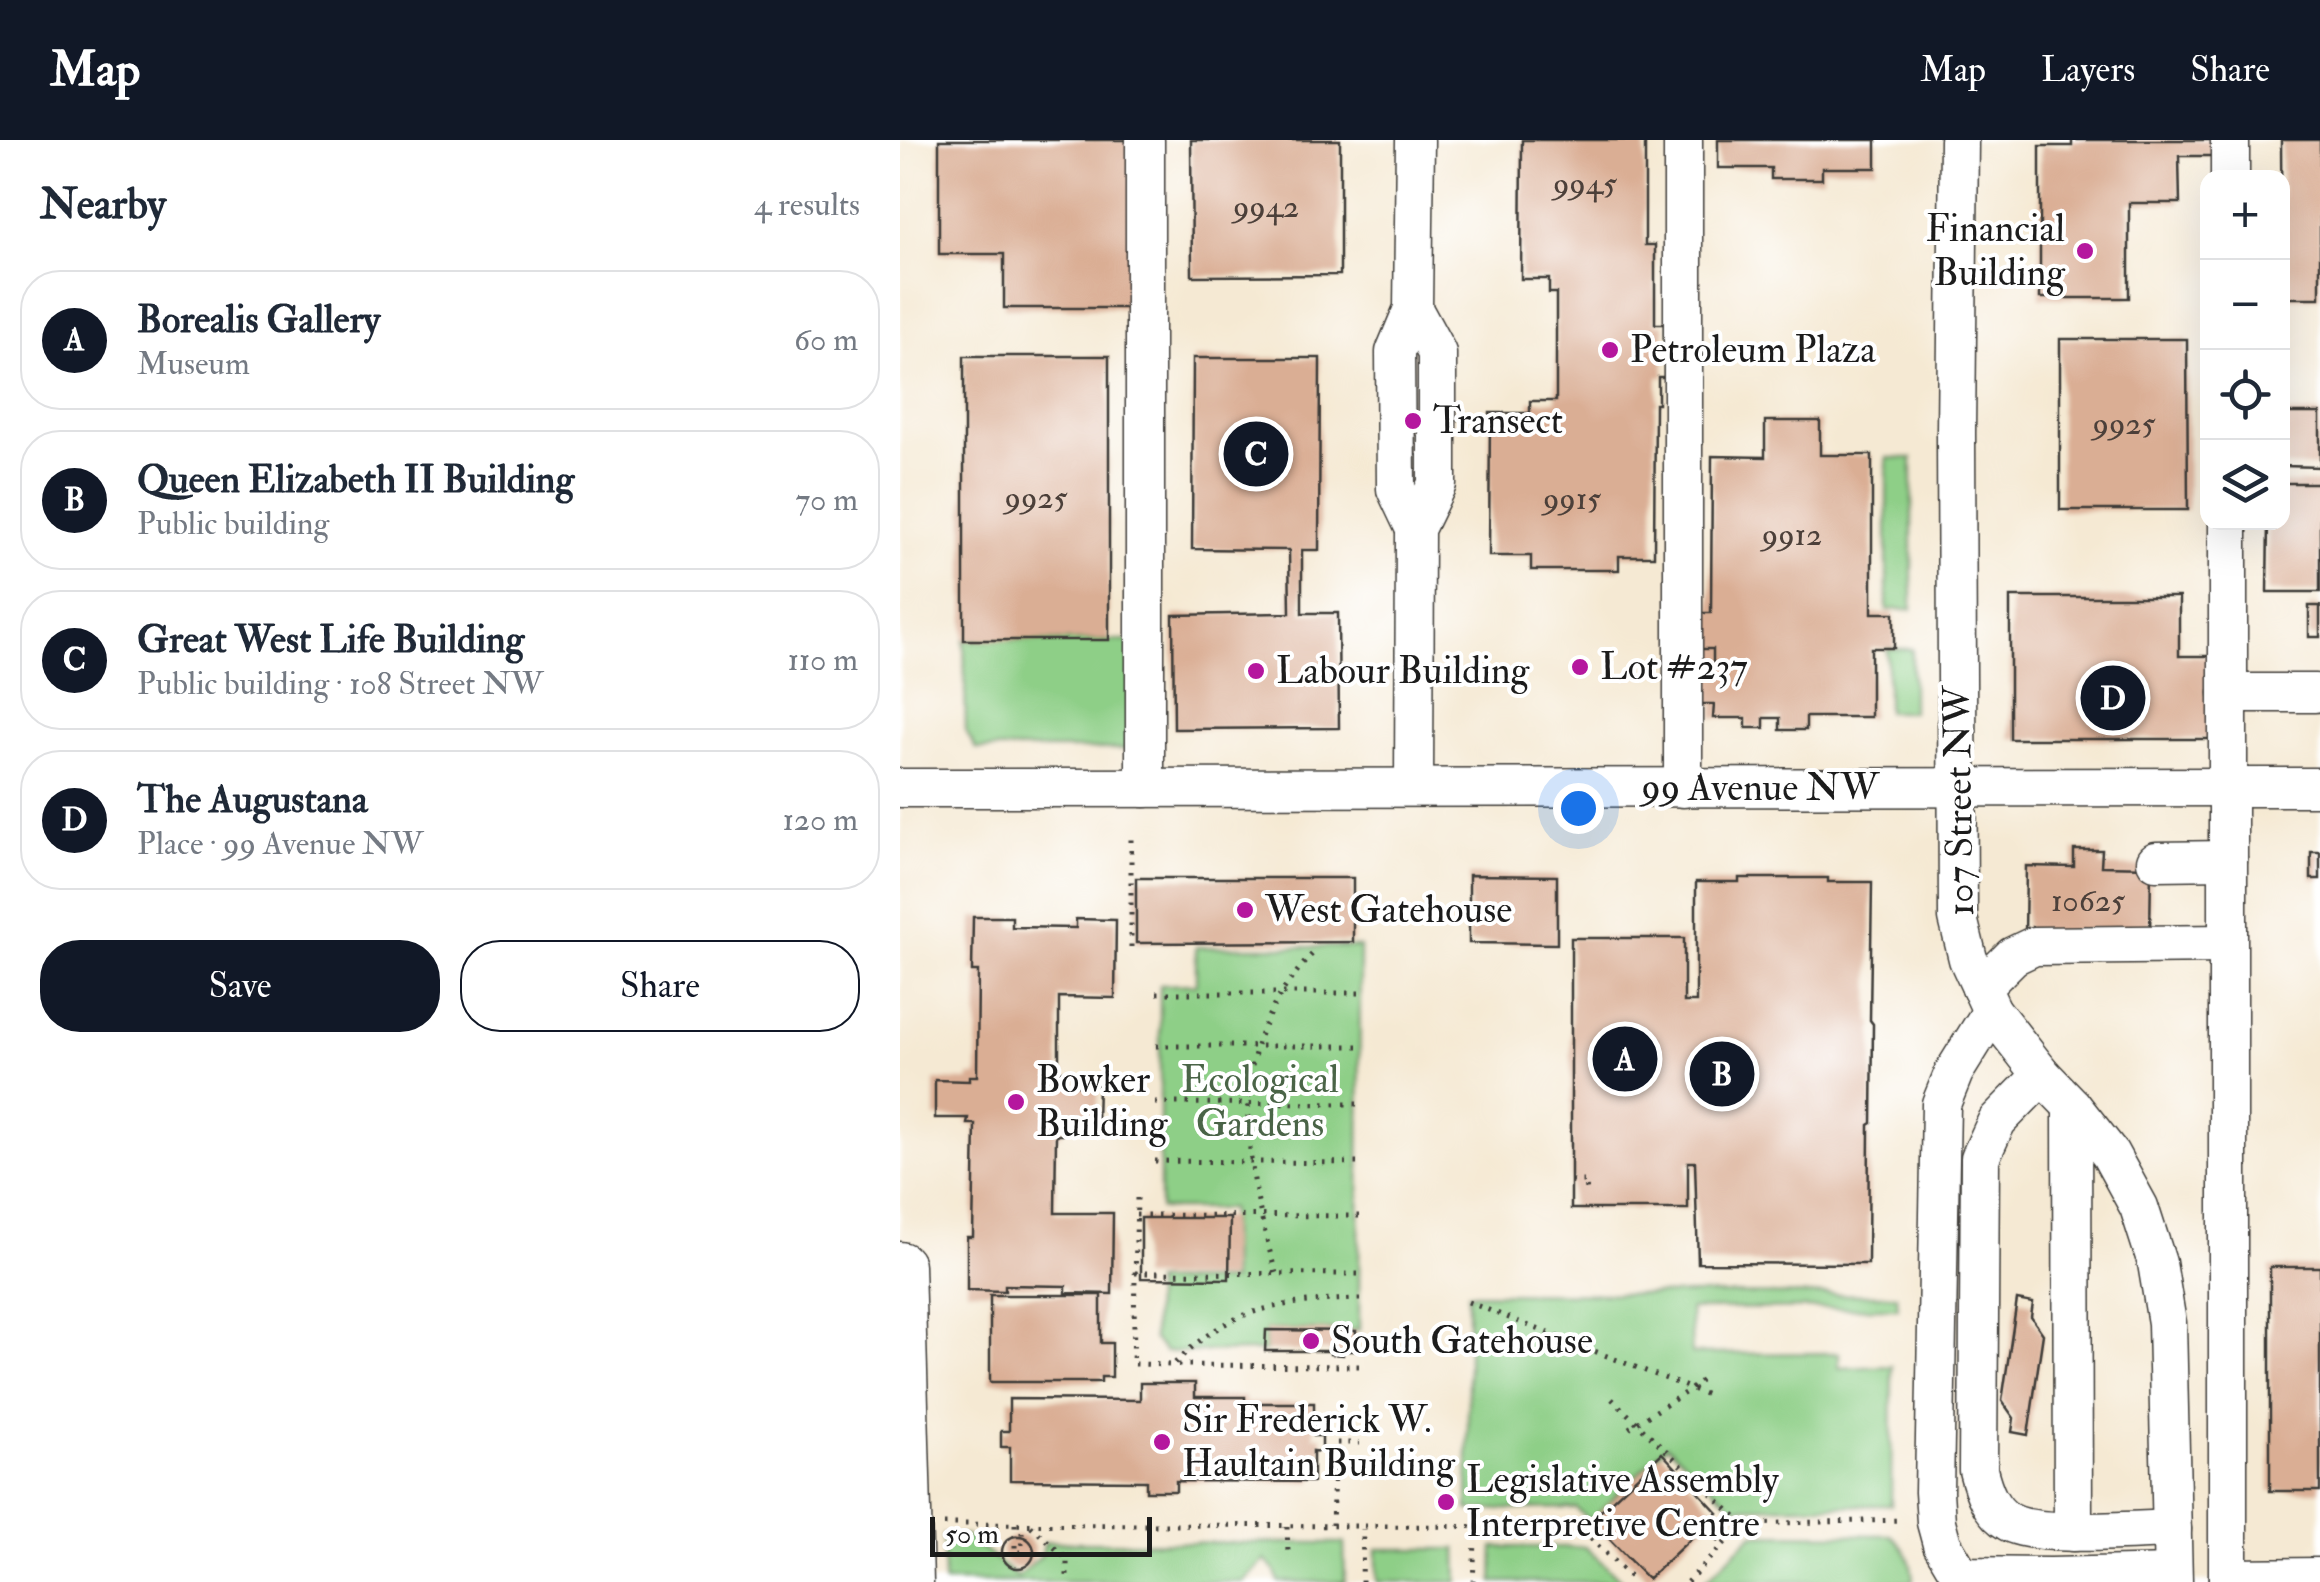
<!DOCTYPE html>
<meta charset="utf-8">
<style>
:root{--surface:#fff;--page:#f6f6f7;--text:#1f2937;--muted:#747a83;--line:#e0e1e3;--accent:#111827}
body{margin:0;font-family:"IM FELL Double Pica",serif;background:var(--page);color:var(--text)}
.controls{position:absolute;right:30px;top:30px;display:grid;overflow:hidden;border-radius:20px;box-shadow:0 10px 40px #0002}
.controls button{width:90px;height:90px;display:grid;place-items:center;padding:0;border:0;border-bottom:2px solid var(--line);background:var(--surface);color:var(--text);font:50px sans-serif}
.scale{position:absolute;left:30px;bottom:25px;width:222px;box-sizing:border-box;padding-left:10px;border:5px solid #1c1c1c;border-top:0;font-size:28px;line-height:35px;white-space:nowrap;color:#1c1c1c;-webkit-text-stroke:8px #fff;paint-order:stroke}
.you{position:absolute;left:678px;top:668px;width:35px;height:35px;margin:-25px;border:8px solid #fff;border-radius:50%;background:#1a73e8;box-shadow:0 0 0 15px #1a73e833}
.badge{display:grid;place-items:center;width:65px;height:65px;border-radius:50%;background:var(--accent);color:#fff;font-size:32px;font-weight:700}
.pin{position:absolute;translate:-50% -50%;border:5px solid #fff;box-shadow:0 2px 10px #0006}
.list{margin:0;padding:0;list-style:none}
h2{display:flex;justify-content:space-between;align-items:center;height:130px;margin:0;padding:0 40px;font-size:42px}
h2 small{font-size:32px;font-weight:400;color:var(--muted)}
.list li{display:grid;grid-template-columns:65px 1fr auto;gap:30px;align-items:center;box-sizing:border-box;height:140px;margin:0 20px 20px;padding:0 20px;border:2px solid var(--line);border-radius:40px}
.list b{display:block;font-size:38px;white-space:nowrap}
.list p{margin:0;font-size:32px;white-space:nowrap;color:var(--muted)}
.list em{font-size:32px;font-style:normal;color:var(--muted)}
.actions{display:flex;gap:20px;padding:30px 40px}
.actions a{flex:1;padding:22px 0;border:2px solid var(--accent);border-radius:40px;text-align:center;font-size:35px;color:var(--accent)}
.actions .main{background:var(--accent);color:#fff}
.icon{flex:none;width:55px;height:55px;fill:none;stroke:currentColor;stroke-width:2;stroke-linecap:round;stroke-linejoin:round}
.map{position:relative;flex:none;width:1420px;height:1442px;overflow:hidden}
header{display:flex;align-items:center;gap:60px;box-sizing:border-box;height:140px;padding:0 50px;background:var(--accent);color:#fff}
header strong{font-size:48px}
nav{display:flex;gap:55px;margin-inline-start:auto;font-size:35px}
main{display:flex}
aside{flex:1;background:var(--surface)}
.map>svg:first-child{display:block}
</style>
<header>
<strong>Map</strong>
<nav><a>Map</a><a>Layers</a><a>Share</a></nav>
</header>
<main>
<aside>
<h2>Nearby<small>4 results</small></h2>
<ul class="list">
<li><span class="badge">A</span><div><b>Borealis Gallery</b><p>Museum</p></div><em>60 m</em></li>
<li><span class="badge">B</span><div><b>Queen Elizabeth II Building</b><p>Public building</p></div><em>70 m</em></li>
<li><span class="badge">C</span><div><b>Great West Life Building</b><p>Public building · 108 Street NW</p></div><em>110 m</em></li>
<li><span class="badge">D</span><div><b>The Augustana</b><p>Place · 99 Avenue NW</p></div><em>120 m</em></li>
</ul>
<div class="actions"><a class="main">Save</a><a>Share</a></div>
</aside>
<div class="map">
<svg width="1420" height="1442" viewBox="0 0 1420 1442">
<rect width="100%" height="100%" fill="#fff"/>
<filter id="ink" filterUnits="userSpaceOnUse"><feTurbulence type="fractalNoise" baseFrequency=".01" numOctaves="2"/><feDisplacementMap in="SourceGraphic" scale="20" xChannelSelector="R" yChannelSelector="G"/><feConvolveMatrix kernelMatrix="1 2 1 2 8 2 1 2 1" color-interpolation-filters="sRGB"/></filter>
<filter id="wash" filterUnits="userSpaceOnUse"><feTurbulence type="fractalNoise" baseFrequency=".0048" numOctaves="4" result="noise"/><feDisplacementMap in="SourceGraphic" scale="40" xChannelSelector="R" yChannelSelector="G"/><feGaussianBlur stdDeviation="2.25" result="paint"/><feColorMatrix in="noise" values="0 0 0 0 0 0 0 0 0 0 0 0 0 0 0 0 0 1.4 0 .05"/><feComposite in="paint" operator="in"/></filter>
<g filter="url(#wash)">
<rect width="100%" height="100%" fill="#f5e9d3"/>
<g fill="#8ecf87" stroke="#557652" stroke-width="2.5">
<path d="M987 318H1012V469L987 470Z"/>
<path d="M64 500 233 501 232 609H76L66 592Z"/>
<rect x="987" y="509" width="25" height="63"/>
<path d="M296 807H460L459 1190H366L365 1211 265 1212 253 1199 254 1142 331 1141 330 1069H260V845L296 844Z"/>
<path d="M568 1153 997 1155 998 1168 790 1169 792 1214 939 1213V1228L992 1226 991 1365 834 1367 767 1305 690 1381 676 1368 568 1370Z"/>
<path d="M853 1394 991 1395C1007 1409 1012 1421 1013 1442H804Z"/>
<path d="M43 1395 66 1396 117 1437 141 1416 145 1402 444 1403 445 1442H379L375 1431 365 1420 343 1442H44Z"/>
<path d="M594 1407H685L723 1442H593Z"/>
<path d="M477 1409H557L558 1442H477Z"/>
</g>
<g id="blocks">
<g fill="#daae94">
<path d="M39 0H234V168H104V114H39Z"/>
<path d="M291 0H440V135L292 136Z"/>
<path d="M622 0H745V105H755V184H764V237H758V264H755L754 416H719V430H631V416H589L590 273H630V261H656V153H649V139H621Z"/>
<path d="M818 0H976V28H922V39H871V28H818Z"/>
<path d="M1172 0H1318V16H1279L1280 63H1229V158H1140V6H1172Z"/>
<path d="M1381 0H1420V158H1382Z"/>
<path d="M1160 199H1287L1288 370H1160Z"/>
<rect x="64" y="216" width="145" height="284"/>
<path d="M293 218H420L419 410H402V473H438L439 588 274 589 273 475 390 473 389 410 292 409Z"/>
<path d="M1385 273H1420V327L1384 326Z"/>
<path d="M865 281H920V315H972V473H994V508H971V577H906V590H880V578H864V588H846V578H813L814 564H796L797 531H813V509H793L794 473H811L812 316 865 317Z"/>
<path d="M1382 343H1420V452H1367L1368 382H1382Z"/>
<path d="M1110 457H1279V516H1317V599H1110Z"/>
<rect x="1409" y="466" width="11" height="31"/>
<path d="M1174 710H1202L1201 726 1251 727 1250 797 1125 796 1126 726 1174 727Z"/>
<rect x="1411" y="712" width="9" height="27"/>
<path d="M569 735 657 736V804L569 803Z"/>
<path d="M236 738H453V802L236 803Z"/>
<path d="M839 738H928V742H972L970 880 973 884 972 983 969 985 968 1124 798 1123 795 1022H788V1069H671V798H784V862H796V742H839Z"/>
<path d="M73 777H112V787L176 788V779L216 780 215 858 159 857V931H165L164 945H198L197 982H162V995H156L155 1073H213L212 1154 166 1153V1146L105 1145V1151L67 1150V1097H73L75 984H67L68 978H35V940L69 941V936H77L78 831H72Z"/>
<path d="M241 1078H330L329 1139 241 1138Z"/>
<rect x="1370" y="1127" width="50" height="224"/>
<path d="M90 1155H201V1203H212V1237H201V1242H90Z"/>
<path d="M1117 1160 1133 1163 1131 1177 1143 1194 1128 1295 1112 1292 1114 1278 1102 1261Z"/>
<path d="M366 1190 456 1191V1211H443V1215L430 1214V1211H365Z"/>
<path d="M240 1243H295V1257H345V1263H414V1296H422V1312L413 1311V1342L276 1341V1351H246V1341L110 1340V1307H101V1291H109V1259L240 1260Z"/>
<path d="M762 1313 818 1373 748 1439 691 1380Z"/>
<circle cx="118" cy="1412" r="16"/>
</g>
</g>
</g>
<g filter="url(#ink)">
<use href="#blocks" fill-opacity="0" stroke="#3d3b37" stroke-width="2.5"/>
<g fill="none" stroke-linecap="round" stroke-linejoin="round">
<g stroke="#3d3b37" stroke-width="41">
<g id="minor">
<path d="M515 0 513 169 495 212 496 349 515 389"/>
<path d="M783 0V648"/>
<path d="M1059 0 1056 293 1058 778 1068 819 1092 871 1142 935 1172 966 1210 1014 1239 1067 1257 1123 1267 1183 1273 1442"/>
<path d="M1330 38V0"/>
<path d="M513 169 537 213V344L515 389 514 647"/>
<path d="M1328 553H1415"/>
<path d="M0 648 1420 647"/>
<path d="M245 648V0"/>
<path d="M1256 721 1328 720"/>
<path d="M1081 848 1113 816 1134 806 1327 804"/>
<path d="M1092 871 1054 932 1041 964 1034 1352 1036 1382 1042 1404 1061 1436 1151 1437 1272 1434"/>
<path d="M1142 935 1097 981 1080 1018 1078 1330C1083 1350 1090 1371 1109 1382 1136 1398 1238 1390 1272 1389"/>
<path d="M1172 966 1173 1392"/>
<path d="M1328 1438 1420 1437"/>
<path d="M1328 1442V382"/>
</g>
</g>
<g stroke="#3d3b37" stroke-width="51">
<path id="major" d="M0 1126 9 1442"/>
</g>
<g stroke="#3d3b37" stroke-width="5" stroke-dasharray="2.5 8" stroke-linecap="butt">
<path d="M231 807V695"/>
<path d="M257 853H460"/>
<path d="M256 906H460"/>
<path d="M255 963 460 964"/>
<path d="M255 1021 460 1023"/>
<path d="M671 1041H686L687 1056"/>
<path d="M237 1058 233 1224 273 1225"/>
<path d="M236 1075 460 1076"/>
<path d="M235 1133 460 1134"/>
<path d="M376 1133C356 1065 336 975 357 906 368 868 390 837 417 809"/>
<path d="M568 1162 810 1256"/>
<path d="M459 1226 273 1225C290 1208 307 1193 329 1182 365 1163 419 1160 460 1159"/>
<path d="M712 1259 843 1384"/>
<path d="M729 1288 791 1249 802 1240"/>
<path d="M795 1377 824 1404"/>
<path d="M44 1384 679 1387 735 1442"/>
<path d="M115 1384V1412H122V1386"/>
<path d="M432 1385 435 1303H459"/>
<path d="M131 1386 167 1419V1442"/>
<path d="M387 1387 388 1412"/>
<path d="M462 1442 463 1389"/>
<path d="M573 1442 575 1402"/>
<path d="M787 1442 843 1384 1003 1380"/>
</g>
<use href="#minor" stroke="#fff" stroke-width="38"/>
<use href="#major" stroke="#fff" stroke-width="48"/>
</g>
</g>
<g fill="#b5179e" stroke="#fff" stroke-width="4">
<circle cx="1185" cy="111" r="10"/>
<circle cx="710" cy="210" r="10"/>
<circle cx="513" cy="281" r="10"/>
<circle cx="680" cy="527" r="10"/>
<circle cx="356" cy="531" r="10"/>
<circle cx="345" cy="770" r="10"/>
<circle cx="116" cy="962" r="10"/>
<circle cx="411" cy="1201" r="10"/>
<circle cx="262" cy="1302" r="10"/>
<circle cx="546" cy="1362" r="10"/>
</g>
<g text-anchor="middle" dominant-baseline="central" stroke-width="8" stroke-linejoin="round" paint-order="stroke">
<g font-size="32" fill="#4c403a">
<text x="685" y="44">9945</text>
<text x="366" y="67">9942</text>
<text x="1224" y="284">9925</text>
<text x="136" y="358">9925</text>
<text x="672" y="359">9915</text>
<text x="892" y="395">9912</text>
<text x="1188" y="761">10625</text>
</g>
<g font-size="38" fill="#1c1c1c" stroke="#fff" text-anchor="start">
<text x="1165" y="89" text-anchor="end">Financial<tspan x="1165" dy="44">Building</tspan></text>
<text x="730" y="210">Petroleum Plaza</text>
<text x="533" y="281">Transect</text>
<text x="700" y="527">Lot #237</text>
<text x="376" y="531">Labour Building</text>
<text x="365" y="770">West Gatehouse</text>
<text x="136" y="940">Bowker<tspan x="136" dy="44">Building</tspan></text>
<text x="431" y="1201">South Gatehouse</text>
<text x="282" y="1280">Sir Frederick W.<tspan x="282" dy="44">Haultain Building</tspan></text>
<text x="566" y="1340">Legislative Assembly<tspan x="566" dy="44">Interpretive Centre</tspan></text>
</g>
<g font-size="38" fill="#1c1c1c" stroke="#fff">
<text x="860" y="648">99 Avenue NW</text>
<text transform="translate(1059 661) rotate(-91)">107 Street NW</text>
</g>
<g font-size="38" fill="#4a6447" stroke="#fff">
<text x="360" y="940">Ecological<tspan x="360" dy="44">Gardens</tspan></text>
</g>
</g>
</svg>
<div class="controls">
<button>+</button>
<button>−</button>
<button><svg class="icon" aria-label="locate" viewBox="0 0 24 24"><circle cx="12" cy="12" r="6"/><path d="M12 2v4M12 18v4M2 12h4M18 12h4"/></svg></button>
<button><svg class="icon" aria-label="layers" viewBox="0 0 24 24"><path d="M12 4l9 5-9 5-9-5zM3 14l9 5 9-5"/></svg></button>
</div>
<div class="scale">50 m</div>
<div class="you"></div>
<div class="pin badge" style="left:725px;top:919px">A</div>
<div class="pin badge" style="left:822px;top:934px">B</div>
<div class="pin badge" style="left:356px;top:314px">C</div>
<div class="pin badge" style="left:1213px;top:558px">D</div>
</div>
</main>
